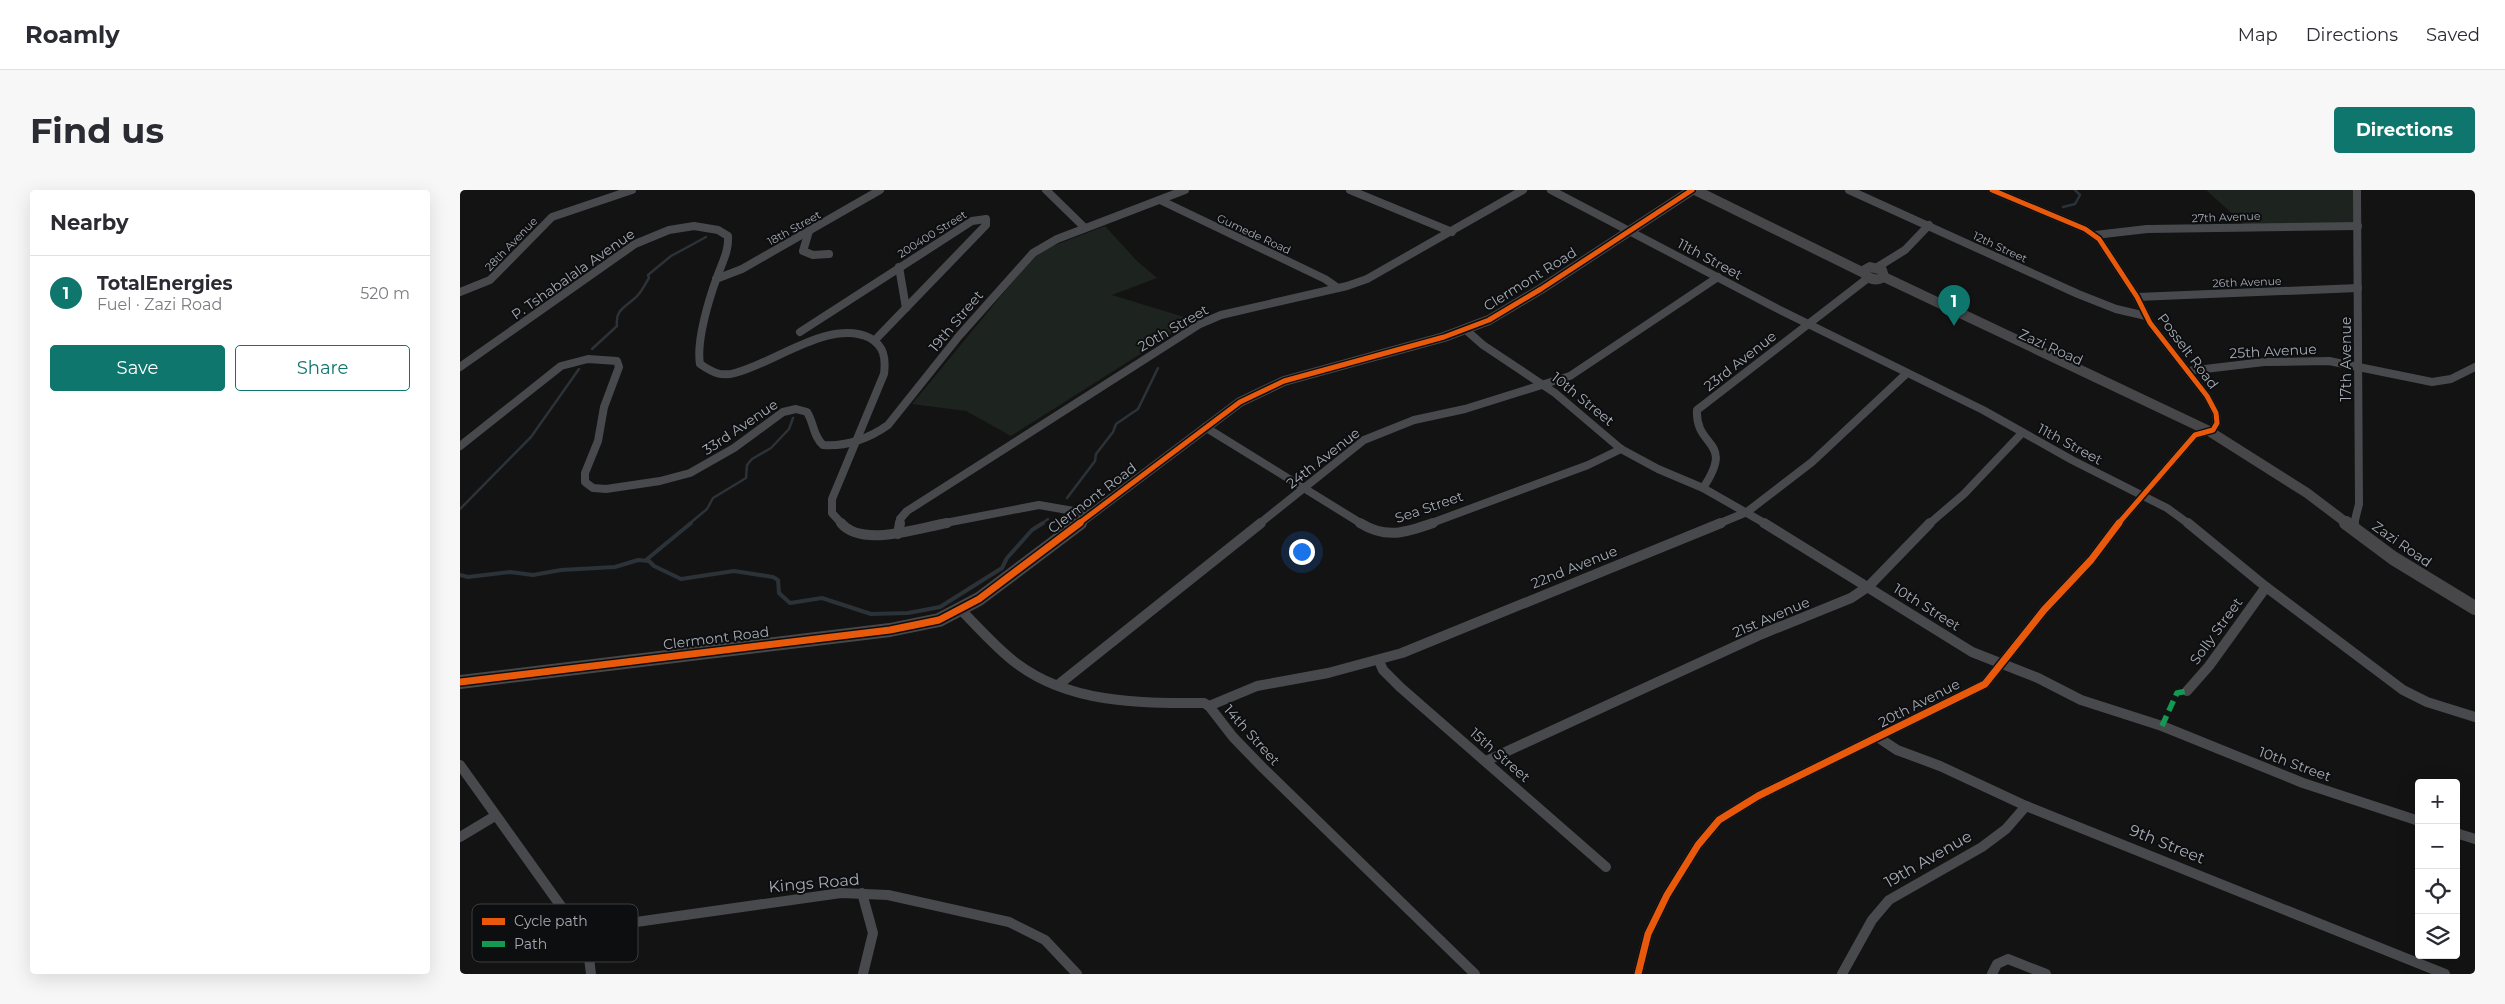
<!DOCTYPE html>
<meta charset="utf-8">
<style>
:root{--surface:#fff;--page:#f7f7f7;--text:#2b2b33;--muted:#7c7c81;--line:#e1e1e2;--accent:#0f766e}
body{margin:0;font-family:Montserrat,sans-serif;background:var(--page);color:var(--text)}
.controls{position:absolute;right:15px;bottom:15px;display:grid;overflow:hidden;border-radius:5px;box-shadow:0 5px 20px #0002}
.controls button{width:45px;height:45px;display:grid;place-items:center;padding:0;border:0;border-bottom:1px solid var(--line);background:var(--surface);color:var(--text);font:25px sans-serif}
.you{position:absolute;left:841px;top:361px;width:18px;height:18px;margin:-12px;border:4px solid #fff;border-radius:50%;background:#1a73e8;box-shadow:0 0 0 8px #1a73e833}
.badge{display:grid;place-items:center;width:32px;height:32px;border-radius:50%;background:var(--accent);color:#fff;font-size:16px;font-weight:700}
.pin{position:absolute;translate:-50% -41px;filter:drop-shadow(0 1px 2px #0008)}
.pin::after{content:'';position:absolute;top:26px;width:18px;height:15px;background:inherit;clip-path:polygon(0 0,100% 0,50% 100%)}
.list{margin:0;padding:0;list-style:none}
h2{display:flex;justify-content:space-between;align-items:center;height:65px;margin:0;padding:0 20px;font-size:21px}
h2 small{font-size:16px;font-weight:400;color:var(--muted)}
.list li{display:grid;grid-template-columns:32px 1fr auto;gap:15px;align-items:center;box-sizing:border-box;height:75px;padding:0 20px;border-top:1px solid var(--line)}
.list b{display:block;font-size:19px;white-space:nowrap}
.list p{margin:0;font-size:16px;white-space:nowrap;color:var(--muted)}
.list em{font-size:16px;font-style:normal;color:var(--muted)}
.actions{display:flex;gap:10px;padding:15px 20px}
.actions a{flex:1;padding:11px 0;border:1px solid var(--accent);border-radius:5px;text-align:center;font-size:18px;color:var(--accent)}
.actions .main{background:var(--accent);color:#fff}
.icon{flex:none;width:28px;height:28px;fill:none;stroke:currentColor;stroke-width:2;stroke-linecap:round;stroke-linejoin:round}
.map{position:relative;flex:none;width:2015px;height:784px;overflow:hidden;border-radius:5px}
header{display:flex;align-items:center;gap:30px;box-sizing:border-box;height:70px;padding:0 25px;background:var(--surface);border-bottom:1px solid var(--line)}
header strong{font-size:24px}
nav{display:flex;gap:28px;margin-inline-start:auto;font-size:18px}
.intro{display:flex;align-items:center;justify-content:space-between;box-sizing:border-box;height:120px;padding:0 30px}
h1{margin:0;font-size:35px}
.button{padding:12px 22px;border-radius:5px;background:var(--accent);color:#fff;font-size:18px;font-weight:700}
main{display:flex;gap:30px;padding:0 30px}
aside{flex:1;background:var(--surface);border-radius:5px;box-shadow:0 5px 20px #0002}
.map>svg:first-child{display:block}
</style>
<header>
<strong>Roamly</strong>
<nav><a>Map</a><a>Directions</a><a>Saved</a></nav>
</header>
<div class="intro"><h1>Find us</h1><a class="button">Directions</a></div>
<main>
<aside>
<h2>Nearby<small></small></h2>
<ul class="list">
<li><span class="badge">1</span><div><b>TotalEnergies</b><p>Fuel · Zazi Road</p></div><em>520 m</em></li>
</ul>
<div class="actions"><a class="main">Save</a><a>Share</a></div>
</aside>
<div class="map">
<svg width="2015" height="784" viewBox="0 0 2015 784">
<rect width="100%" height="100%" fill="#131313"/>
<g fill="#1d231e">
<path d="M1746 0H1896L1897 36 1785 35Z"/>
<path d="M645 36 677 71 697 88 652 105 734 130 551 246 506 221 452 214 573 67 580 61Z"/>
</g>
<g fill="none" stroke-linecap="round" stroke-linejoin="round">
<g stroke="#2b3238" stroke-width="2.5">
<path d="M1603 17 1615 14 1620 5 1615 0"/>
<path d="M132 159 157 136C155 120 164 118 175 108 181 103 185 94 189 88L188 85 211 66 246 47"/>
<path d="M607 308 635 271 636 264 653 242 656 234 678 219 698 178"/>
<path d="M0 319 71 247 119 179"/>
<path d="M229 334 247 319 253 308 286 288 287 275 292 269 311 258 329 239 333 228"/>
<path d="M581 334 588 329"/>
</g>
<g stroke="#2b3238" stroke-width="4">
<path d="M186 370 231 333"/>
<path d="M0 385 8 387 50 382 73 385 101 380 155 377 178 370 189 371 194 376 221 389 274 381 313 387 318 390 319 403 330 413 362 408 411 424 448 423 480 417 542 378 547 368 572 340 583 333"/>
</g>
<g stroke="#48494c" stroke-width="8">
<path d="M586 0 625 38"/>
<path d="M890 0 992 42"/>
<path d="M1091 0 1318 119 1523 220 1612 270 1707 318 1729 334"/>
<path d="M1389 0 1618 104 1656 119 1686 126"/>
<path d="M1532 0 1625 39 1639 49 1677 107 1690 133 1747 206 1756 223 1757 233 1753 240 1735 245 1658 334"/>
<path d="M700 10 865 89 878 98"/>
<path d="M349 41 343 61 353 65 369 64"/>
<path d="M1635 45 1687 39 1898 36"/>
<path d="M439 77 446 118"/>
<path d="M1416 78 1445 60 1469 35"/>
<path d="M256 89 282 79 420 0"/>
<path d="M0 102 30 90 92 27 172 0"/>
<path d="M1677 107 1898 98"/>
<path d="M1006 140 1023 155 1095 203 1161 259 1198 279 1243 298 1306 334"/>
<path d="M340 142 512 31 526 29V35L415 150"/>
<path d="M0 177 175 54 209 40 234 36 258 40 268 46C269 61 262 73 257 87 249 109 236 151 240 174 252 182 260 187 275 183 315 173 370 128 410 148 424 156 426 168 424 184L372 309V323L382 334"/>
<path d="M1728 181 1804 172 1869 171 1972 192 1991 189 2015 177"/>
<path d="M745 237 902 334"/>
<path d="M0 256 101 176 128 169 157 171 159 177 144 217 138 251 125 283V292L133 298 146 299 200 291 230 283 274 258 323 222 336 219 347 222C354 233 353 246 363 255 386 257 410 248 428 235L499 146 573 63 597 49 725 0"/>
<path d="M1243 298C1276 249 1235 259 1237 220L1408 88"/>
<path d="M439 334 440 329 447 321 740 134 761 125 887 96 907 89 1063 0"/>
<path d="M480 334 579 315 631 324"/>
<path d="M799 334 904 250 954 230 1005 219 1110 186 1258 87"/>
<path d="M969 334 1128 275 1161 259"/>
<path d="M1258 334 1287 322 1352 272 1446 184"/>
<path d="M1469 334 1504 304 1562 243"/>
<path d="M1894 334 1899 314 1897 0"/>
</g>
<g stroke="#48494c" stroke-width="10">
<path d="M381 333C402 358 458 338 487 333"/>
<path d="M900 333C926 349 945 343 973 333"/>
<path d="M1304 333 1512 462 1578 488 1621 510 1702 536 1843 593 1959 631"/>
<path d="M1728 333 1806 397 1943 500 1967 512 2015 527"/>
<path d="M1893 336 1894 333"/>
<path d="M438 344 440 333"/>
<path d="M501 420C519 438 536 458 556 473 610 514 680 513 744 513L749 516 773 547 803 578 1015 784"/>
<path d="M919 471 923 480 940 497 1146 677"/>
<path d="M598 495 801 333"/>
<path d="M1727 501 1749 476 1806 397"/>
<path d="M749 516 797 496 868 483 942 463 1261 333"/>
<path d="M1419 548 1437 560 1480 576 1566 616 1985 784"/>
<path d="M1026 571 1302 444 1391 408 1409 396 1470 333"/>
<path d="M0 575 108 726 122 735 148 736 381 703 428 705 549 732 585 750 617 784"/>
<path d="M1996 643 2015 649"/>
<path d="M0 647 35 626"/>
<path d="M402 703 413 743 403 784"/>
<path d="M131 784 128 760 134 737"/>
<path d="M1178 784 1188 744 1207 705 1238 655 1259 630 1298 606 1525 494 1584 420 1631 370 1659 333"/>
<path d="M1382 784 1412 730 1429 710 1522 657 1546 639 1566 616"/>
<path d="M1532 784 1537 774 1548 769 1586 784"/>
</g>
<g stroke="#47474a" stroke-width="10">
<path d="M1235 0 1404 83"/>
<path d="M1410 77 1422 80 1424 87C1415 92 1408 89 1403 81Z"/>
<path d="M1424 87 1749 241 1847 303 1888 334"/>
<path d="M618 334 780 212 824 191 984 147 1029 130 1081 99 1232 0"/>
</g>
<g stroke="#47474a" stroke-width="14">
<path d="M1886 333 1933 368 2015 418"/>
<path d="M0 492 430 440 479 430 519 409 620 333"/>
</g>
<path stroke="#139951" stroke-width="5.5" stroke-dasharray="11 5.5" stroke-linecap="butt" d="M1702 536 1717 503 1727 501"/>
<g stroke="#0d0e0f" stroke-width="8">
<g id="cycleway-far1">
<path d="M1532 0 1625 39 1639 49 1677 107 1690 133 1747 206 1756 223 1757 233 1753 240 1735 245 1658 334"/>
<path d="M618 334 780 212 824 191 984 147 1029 130 1081 99 1232 0"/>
</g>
</g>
<g stroke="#0d0e0f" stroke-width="10">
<g id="cycleway">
<path d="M0 492 430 440 479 430 519 409 620 333"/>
<path d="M1178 784 1188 744 1207 705 1238 655 1259 630 1298 606 1525 494 1584 420 1631 370 1659 333"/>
</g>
</g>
<use href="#cycleway-far1" stroke="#e8590c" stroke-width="5"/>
<use href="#cycleway" stroke="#e8590c" stroke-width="7"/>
</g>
<g text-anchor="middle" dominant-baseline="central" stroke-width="4" stroke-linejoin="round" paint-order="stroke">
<g font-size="11" fill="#a5aab4" stroke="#0d0e0f">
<text transform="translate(1766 27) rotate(-2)">27th Avenue</text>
<text transform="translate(334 38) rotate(-29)">18th Street</text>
<text transform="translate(472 44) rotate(-32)">200400 Street</text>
<text transform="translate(794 44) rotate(25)">Gumede Road</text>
<text transform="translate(51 54) rotate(-46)">28th Avenue</text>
<text transform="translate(1540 57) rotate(25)">12th Street</text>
<text transform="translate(1787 92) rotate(-2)">26th Avenue</text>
</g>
<g font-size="14" fill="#a5aab4" stroke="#0d0e0f">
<text transform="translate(1250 69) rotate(28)">11th Street</text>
<text transform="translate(113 84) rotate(-35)">P. Tshabalala Avenue</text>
<text transform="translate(1070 89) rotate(-32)">Clermont Road</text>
<text transform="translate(496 131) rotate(-50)">19th Street</text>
<text transform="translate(713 138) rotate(-30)">20th Street</text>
<text transform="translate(1591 157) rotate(24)">Zazi Road</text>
<text transform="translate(1728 161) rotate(53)">Posselt Road</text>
<text transform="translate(1813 161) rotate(-3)">25th Avenue</text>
<text transform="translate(1886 169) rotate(-90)">17th Avenue</text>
<text transform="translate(1280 171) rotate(-38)">23rd Avenue</text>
<text transform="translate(1123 209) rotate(39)">10th Street</text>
<text transform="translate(280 237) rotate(-34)">33rd Avenue</text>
<text transform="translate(1610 254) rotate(28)">11th Street</text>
<text transform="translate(863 268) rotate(-38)">24th Avenue</text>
<text transform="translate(632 308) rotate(-37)">Clermont Road</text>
<text transform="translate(969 317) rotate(-19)">Sea Street</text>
<text transform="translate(1942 354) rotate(35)">Zazi Road</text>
<text transform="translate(1114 377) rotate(-22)">22nd Avenue</text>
<text transform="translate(1467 417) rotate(32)">10th Street</text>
<text transform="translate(1311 427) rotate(-23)">21st Avenue</text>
<text transform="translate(1756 441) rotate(-54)">Solly Street</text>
<text transform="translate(256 448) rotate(-7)">Clermont Road</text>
<text transform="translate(1459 513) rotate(-27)">20th Avenue</text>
<text transform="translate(792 545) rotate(48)">14th Street</text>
<text transform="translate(1040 565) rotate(41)">15th Street</text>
<text transform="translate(1835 574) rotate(20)">10th Street</text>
</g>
<g font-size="16" fill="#a5aab4" stroke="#0d0e0f">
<text transform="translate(1707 654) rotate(22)">9th Street</text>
<text transform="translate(1468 669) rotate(-30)">19th Avenue</text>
<text transform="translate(354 693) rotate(-5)">Kings Road</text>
</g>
</g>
<rect x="12" y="714" width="166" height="58" rx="8" fill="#0d0e0f" stroke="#3b3d41" stroke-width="1"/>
<rect x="22" y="728" width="23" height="7" fill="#e8590c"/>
<rect x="22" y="751" width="23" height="6" fill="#139951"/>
<g font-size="14" fill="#a5aab4">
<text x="54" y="736">Cycle path</text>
<text x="54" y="759">Path</text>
</g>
</svg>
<div class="controls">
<button>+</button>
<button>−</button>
<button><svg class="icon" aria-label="locate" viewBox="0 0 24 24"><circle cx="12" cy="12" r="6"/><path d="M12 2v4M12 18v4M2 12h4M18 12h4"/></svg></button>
<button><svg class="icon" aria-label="layers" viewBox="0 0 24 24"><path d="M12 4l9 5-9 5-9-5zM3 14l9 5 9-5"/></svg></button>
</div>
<div class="you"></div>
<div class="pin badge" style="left:1494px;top:136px">1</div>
</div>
</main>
